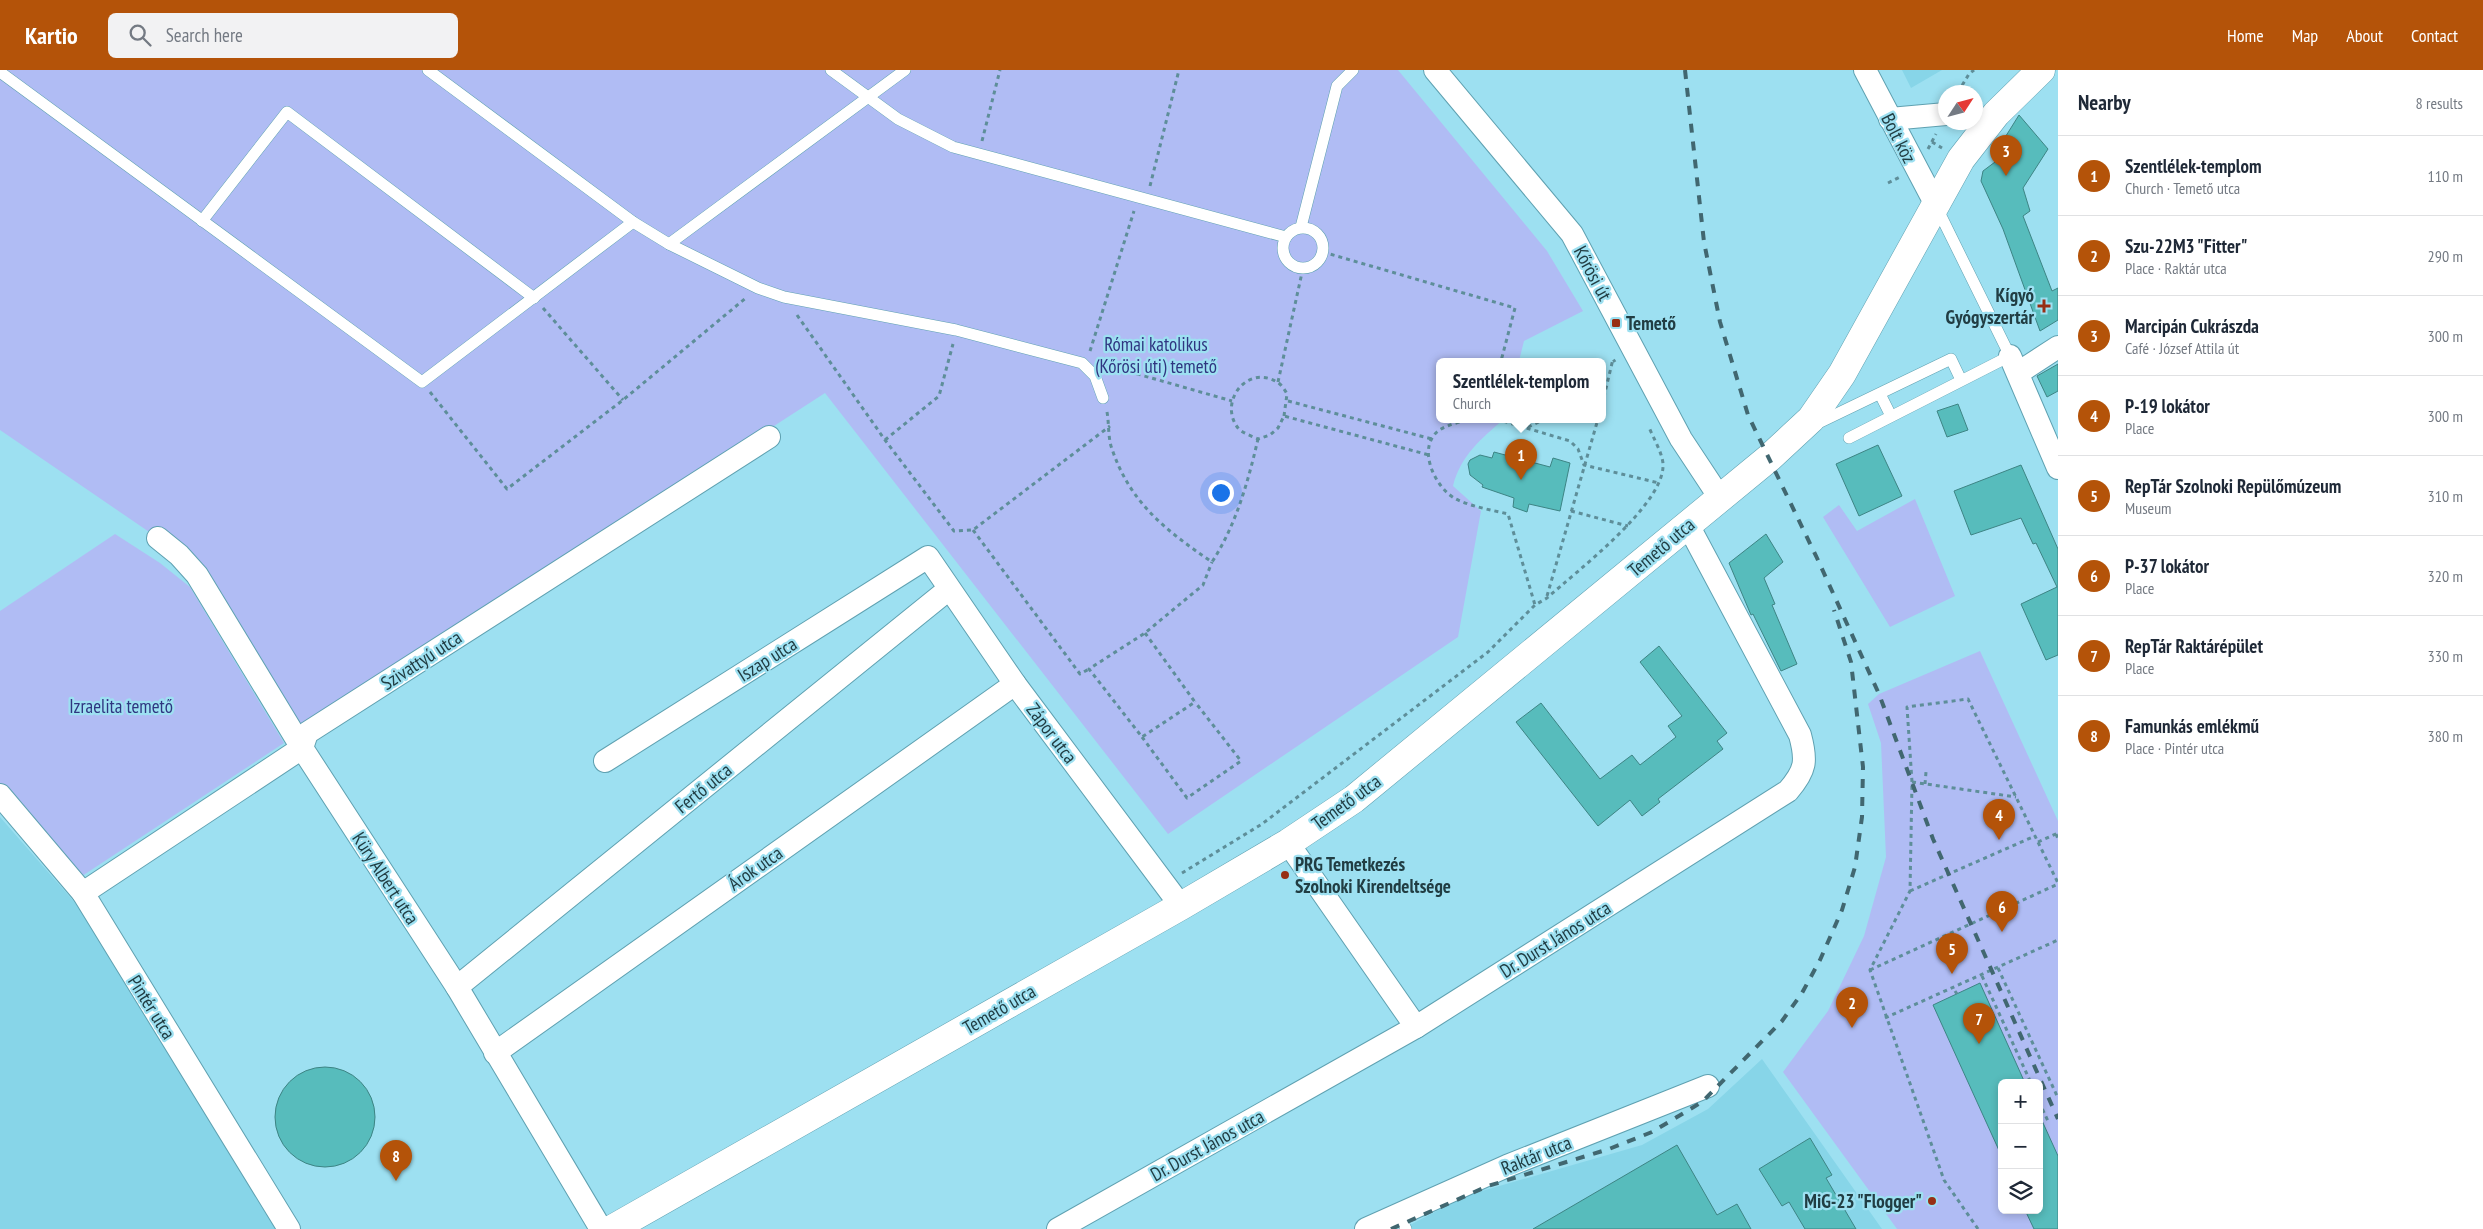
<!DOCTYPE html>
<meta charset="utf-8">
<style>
:root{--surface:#fff;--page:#f2f2f3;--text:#1f2937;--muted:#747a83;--line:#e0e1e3;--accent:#b45309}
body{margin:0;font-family:"PT Sans Narrow",sans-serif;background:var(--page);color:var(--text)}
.controls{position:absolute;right:15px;bottom:15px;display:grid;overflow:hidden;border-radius:8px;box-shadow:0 2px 8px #0003}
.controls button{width:45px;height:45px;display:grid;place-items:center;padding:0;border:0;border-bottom:1px solid var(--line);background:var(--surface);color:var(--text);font:25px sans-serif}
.compass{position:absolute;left:1938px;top:15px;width:45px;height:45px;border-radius:50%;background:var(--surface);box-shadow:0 2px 8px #0003;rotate:54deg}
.you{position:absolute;left:1220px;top:422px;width:18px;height:18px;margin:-12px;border:4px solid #fff;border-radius:50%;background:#1a73e8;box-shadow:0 0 0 8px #1a73e833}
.badge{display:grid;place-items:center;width:32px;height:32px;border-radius:50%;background:var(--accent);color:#fff;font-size:16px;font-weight:700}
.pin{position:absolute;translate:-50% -41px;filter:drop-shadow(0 1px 2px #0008)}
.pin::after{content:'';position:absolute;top:26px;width:18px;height:15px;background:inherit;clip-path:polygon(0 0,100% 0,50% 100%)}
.popup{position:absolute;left:1436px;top:288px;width:170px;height:65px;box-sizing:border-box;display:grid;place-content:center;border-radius:8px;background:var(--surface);filter:drop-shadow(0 1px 4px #0005);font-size:16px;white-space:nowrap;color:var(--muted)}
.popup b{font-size:19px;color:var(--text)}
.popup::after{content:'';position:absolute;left:50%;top:100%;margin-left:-10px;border:10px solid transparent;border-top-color:var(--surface)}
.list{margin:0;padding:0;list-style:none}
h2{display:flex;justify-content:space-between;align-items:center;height:65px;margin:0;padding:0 20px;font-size:21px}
h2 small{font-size:16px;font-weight:400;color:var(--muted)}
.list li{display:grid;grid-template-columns:32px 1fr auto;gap:15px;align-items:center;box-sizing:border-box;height:80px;padding:0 20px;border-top:1px solid var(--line)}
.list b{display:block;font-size:19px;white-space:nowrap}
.list p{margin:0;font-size:16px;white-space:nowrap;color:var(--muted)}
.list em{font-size:16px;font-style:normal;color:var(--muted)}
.icon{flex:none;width:28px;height:28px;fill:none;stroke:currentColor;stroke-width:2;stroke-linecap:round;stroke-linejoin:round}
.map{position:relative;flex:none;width:2058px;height:1159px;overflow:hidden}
header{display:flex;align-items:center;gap:30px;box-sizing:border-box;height:70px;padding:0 25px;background:var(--accent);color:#fff}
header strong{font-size:24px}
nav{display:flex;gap:28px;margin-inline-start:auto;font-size:18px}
.search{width:350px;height:45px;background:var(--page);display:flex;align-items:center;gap:12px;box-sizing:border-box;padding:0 18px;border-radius:8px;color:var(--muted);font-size:19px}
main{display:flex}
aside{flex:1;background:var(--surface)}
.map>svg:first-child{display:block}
</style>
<header>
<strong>Kartio</strong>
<div class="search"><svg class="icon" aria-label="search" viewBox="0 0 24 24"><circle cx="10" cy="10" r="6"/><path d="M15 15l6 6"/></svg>Search here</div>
<nav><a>Home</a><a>Map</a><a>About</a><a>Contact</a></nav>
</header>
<main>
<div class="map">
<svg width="2058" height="1159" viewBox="0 0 2058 1159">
<rect width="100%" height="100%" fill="#9de0f1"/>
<g fill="#87d5e8">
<path d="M1902 0H1942L1911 18Z"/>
<path d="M0 747 77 835 285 1159H0Z"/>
<path d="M1762 989 1882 1159H1402L1468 1125 1642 1075 1708 1039Z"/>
</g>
<g fill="#b0bcf4" fill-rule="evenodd">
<path d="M0 0H1398L1547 181 1583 241 1524 271 1519 291H1440V349H1504C1481 369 1461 385 1453 416L1481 441 1458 567 1168 764 825 323 300 662 158 468 0 360Z"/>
<path d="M1915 429 1955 526 1890 557 1823 447 1839 435 1857 461Z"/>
<path d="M115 464 160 493 190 517 284 673 73 812 0 729V541Z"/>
<path d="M1980 581 2058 751V1159H1897L1783 1002 1828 941 1864 866 1886 787 1881 673 1868 634 1879 624ZM2002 1013H2039V1140H2002Z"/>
</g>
<g fill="#57bcbc" stroke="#3d8484">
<path d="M2019 45 2048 79 2023 118 2030 141 2023 146 2052 221 2058 218V250L2040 261 2003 159 1981 111 1983 101 1995 92 2005 72 2004 69Z"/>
<path d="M2058 294V321L2047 327 2037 306Z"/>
<path d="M1958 334 1968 360 1947 367 1937 341Z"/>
<path d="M1878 375 1902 426 1859 446 1836 394Z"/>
<path d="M1494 382 1550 397 1553 388 1570 393 1560 441 1529 434 1527 442 1513 437 1514 428 1482 417 1483 415 1470 405 1468 394 1470 390 1480 385 1492 388Z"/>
<path d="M2021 395 2058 479V585L2046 590 2021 534 2057 517 2036 473 2033 474 2021 448 1971 465 1954 421Z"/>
<path d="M1766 464 1783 492 1764 508 1775 534 1772 535 1797 594 1781 601 1753 544 1751 545 1729 493Z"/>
<path d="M1659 576 1727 663 1717 671 1723 679 1658 729 1660 732 1642 746 1630 730 1598 756 1516 652 1541 633 1600 709 1632 685 1640 695 1676 667 1668 656 1682 646 1640 592Z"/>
<path d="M1980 913 2025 1013H2002V1087L1933 935Z"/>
<circle cx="325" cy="1047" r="50"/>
<path d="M2039 1044 2058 1086V1159H2034L2025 1140H2039Z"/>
<path d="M1810 1068 1832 1105 1826 1108 1856 1159H1805L1789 1132 1782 1136 1759 1099Z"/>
<path d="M1677 1075 1717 1145 1737 1134 1751 1159H1533Z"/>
</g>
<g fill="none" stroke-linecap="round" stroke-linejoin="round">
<g stroke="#5fa1b1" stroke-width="12">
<g id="lane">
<path d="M428 0 633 152 669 174 758 218 784 227 956 260 1082 293 1095 306 1103 328"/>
<path d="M831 0 898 49 953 77 1286 167"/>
<path d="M0 2 422 312 633 152"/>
<path d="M202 151 287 42 534 228"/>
<path d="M1301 157 1337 16 1353 0"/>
<circle cx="1303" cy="178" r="20"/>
<path d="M669 174 905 0"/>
<path d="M1880 324 1891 346"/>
<path d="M1814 355 1951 289 1961 310"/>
<path d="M1849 368 2010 286 1937 138"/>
<path d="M1399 1145 1406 1159"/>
</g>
</g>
<g stroke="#5fa1b1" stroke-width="24">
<g id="street">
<path d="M1435 0 1572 164 1681 369 1720 428"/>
<path d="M1865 0 1936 135"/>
<path d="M1890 49 1946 44"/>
<path d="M2010 286 2058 398"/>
<path d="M2018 303 2058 277"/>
<path d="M158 468 179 485 197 505 302 678 457 917 601 1159"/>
<path d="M605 691 928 487 1015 614 1181 836"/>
<path d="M0 725 83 823 289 1159"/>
<path d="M1288 773 1416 957"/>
<path d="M83 823 302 678 307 663 769 367"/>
<path d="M457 917 949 519"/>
<path d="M495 983 1015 614"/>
<path d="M1058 1159 1416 957 1788 721C1806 700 1807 691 1800 665L1688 455"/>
<path d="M1366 1159 1507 1096 1708 1016"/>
</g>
</g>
<g stroke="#5fa1b1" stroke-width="29">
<path id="primary" d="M612 1159 1181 836 1288 773 1354 729 1769 388 1811 349 1842 304 1961 89 1996 44 2041 0"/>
</g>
<g stroke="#5e8e99" stroke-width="3" stroke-dasharray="4 4" stroke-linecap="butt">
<path d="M1958 22 1969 4 1974 0"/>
<path d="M982 71 1000 0"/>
<path d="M1932 72 1942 78"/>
<path d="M1928 79 1936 64"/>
<path d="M1888 113 1900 107"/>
<path d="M1150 116 1179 0"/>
<path d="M1323 182 1515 238 1501 291"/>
<path d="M543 238 623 330"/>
<path d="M797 245 885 370 954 461 973 460 1110 356"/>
<path d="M1090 281 1134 141"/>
<path d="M1106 295 1232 331"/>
<path d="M1278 312 1303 198"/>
<path d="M430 322 507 419 623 330 747 227"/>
<path d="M1288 331 1432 369"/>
<path d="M1602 335 1613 289 1615 292"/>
<path d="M1107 342C1109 353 1108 365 1111 376 1129 432 1165 460 1212 492 1236 455 1248 412 1258 369"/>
<path d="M1284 346 1287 324C1285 320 1281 314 1277 312 1247 294 1218 332 1238 358 1242 363 1252 366 1258 369L1270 365 1278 358 1284 346 1429 385"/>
<path d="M1475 349C1463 351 1448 354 1438 361 1416 379 1436 419 1456 429 1472 437 1492 440 1508 444L1535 535"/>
<path d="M1496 349 1570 371 1578 379 1584 395 1659 413"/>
<path d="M1528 357 1545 349"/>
<path d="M885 370 939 326 953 274"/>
<path d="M1571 441 1628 456"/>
<path d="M973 460 1080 604 1089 599"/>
<path d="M1547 526 1598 349"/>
<path d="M1145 563 1195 632 1142 667 1089 599 1145 563 1203 515 1212 492"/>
<path d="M1142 667 1187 728 1241 691 1195 632"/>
<path d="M1912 712 2016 727"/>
<path d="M1925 714 1926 702"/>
<path d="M2056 764 2058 769"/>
<path d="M2038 772 2058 763"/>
<path d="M1182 803 1262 754 1488 582 1535 535 1547 528C1577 501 1661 437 1663 397 1664 385 1653 368 1649 357"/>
<path d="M1910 821 2035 766"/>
<path d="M1998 898 2058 1028"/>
<path d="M1870 900 2058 814"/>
<path d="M1982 906 2031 1013"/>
<path d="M1955 921 1957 924"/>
<path d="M1885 948 2058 870"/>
<path d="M2039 1032 2048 1051"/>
<path d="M1978 1159 1944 1110 1870 900 1910 821 1912 712 1907 637 1968 629 2058 813"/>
</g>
<use href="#lane" stroke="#fff" stroke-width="11"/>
<use href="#street" stroke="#fff" stroke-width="22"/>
<use href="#primary" stroke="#fff" stroke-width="28"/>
<g stroke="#416770" stroke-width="4" stroke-dasharray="9 9" stroke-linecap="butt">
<path d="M1685 0 1704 172 1720 252 1748 345 1817 488 1879 624 1933 769 2058 1049"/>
<path d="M1391 1159 1488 1116 1609 1079 1652 1062 1702 1032 1782 951 1802 923 1820 890 1842 840 1855 797 1862 747 1863 697 1851 592 1834 540"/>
</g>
</g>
<g fill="#972f14" stroke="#9de0f1" stroke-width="2">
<path d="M2041.5 228.5h5v5h5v5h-5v5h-5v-5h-5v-5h5z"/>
<rect x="1611" y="248" width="10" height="10" rx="2.5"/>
<circle cx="1285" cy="805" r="5"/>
<circle cx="1932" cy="1131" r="5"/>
</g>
<g text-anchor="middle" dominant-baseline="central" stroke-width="4.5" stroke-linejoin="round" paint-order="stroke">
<g font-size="19" fill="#213d43" stroke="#9de0f1">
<text transform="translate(1899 68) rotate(63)">Bolt köz</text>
<text transform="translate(1593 203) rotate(62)">Kőrösi út</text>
<text transform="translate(1661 477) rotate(-40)">Temető utca</text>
<text transform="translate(767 589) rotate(-32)">Iszap utca</text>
<text transform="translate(421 590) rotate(-33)">Szivattyú utca</text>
<text transform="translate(1052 663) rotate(53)">Zápor utca</text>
<text transform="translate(703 718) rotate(-39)">Fertő utca</text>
<text transform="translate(1346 732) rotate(-36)">Temető utca</text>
<text transform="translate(755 798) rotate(-35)">Árok utca</text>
<text transform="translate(386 808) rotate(57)">Küry Albert utca</text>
<text transform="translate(1555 869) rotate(-32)">Dr. Durst János utca</text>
<text transform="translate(152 937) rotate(58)">Pintér utca</text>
<text transform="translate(999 939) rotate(-30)">Temető utca</text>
<text transform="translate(1207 1075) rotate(-29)">Dr. Durst János utca</text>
<text transform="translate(1536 1085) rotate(-22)">Raktár utca</text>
</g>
<g font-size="19" font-weight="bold" fill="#213d43" stroke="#9de0f1" text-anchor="end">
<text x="2034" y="225">Kígyó<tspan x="2034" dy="22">Gyógyszertár</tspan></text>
<text x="1626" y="253" text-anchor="start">Temető</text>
<text x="1295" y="794" text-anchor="start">PRG Temetkezés<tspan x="1295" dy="22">Szolnoki Kirendeltsége</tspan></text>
<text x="1922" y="1131">MiG-23 "Flogger"</text>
</g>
<g font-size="19" fill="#2f3580" stroke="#9de0f1">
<text x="1156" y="274">Római katolikus<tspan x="1156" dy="22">(Kőrösi úti) temető</tspan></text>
<text x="121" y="636">Izraelita temető</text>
</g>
</g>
</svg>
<div class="controls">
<button>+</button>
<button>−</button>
<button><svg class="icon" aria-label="layers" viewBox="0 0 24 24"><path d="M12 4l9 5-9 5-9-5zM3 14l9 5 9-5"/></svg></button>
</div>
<svg class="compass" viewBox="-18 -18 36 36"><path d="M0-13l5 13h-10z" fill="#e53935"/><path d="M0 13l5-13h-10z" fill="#747a83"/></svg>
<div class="you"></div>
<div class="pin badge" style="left:1521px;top:410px">1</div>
<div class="popup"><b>Szentlélek-templom</b>Church</div>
<div class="pin badge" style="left:1852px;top:958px">2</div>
<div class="pin badge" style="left:2006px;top:106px">3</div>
<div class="pin badge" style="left:1999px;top:770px">4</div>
<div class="pin badge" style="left:1952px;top:904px">5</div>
<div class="pin badge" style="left:2002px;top:862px">6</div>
<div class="pin badge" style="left:1979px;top:974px">7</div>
<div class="pin badge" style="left:396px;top:1111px">8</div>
</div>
<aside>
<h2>Nearby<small>8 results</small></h2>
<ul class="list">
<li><span class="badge">1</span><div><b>Szentlélek-templom</b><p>Church · Temető utca</p></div><em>110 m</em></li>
<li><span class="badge">2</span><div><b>Szu-22M3 &quot;Fitter&quot;</b><p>Place · Raktár utca</p></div><em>290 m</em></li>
<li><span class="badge">3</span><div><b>Marcipán Cukrászda</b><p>Café · József Attila út</p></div><em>300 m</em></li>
<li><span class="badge">4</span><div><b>P-19 lokátor</b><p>Place</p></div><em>300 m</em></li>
<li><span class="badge">5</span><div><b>RepTár Szolnoki Repülőmúzeum</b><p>Museum</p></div><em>310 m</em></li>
<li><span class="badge">6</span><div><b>P-37 lokátor</b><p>Place</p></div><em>320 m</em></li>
<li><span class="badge">7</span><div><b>RepTár Raktárépület</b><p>Place</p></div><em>330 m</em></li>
<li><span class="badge">8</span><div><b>Famunkás emlékmű</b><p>Place · Pintér utca</p></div><em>380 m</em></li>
</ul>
</aside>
</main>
